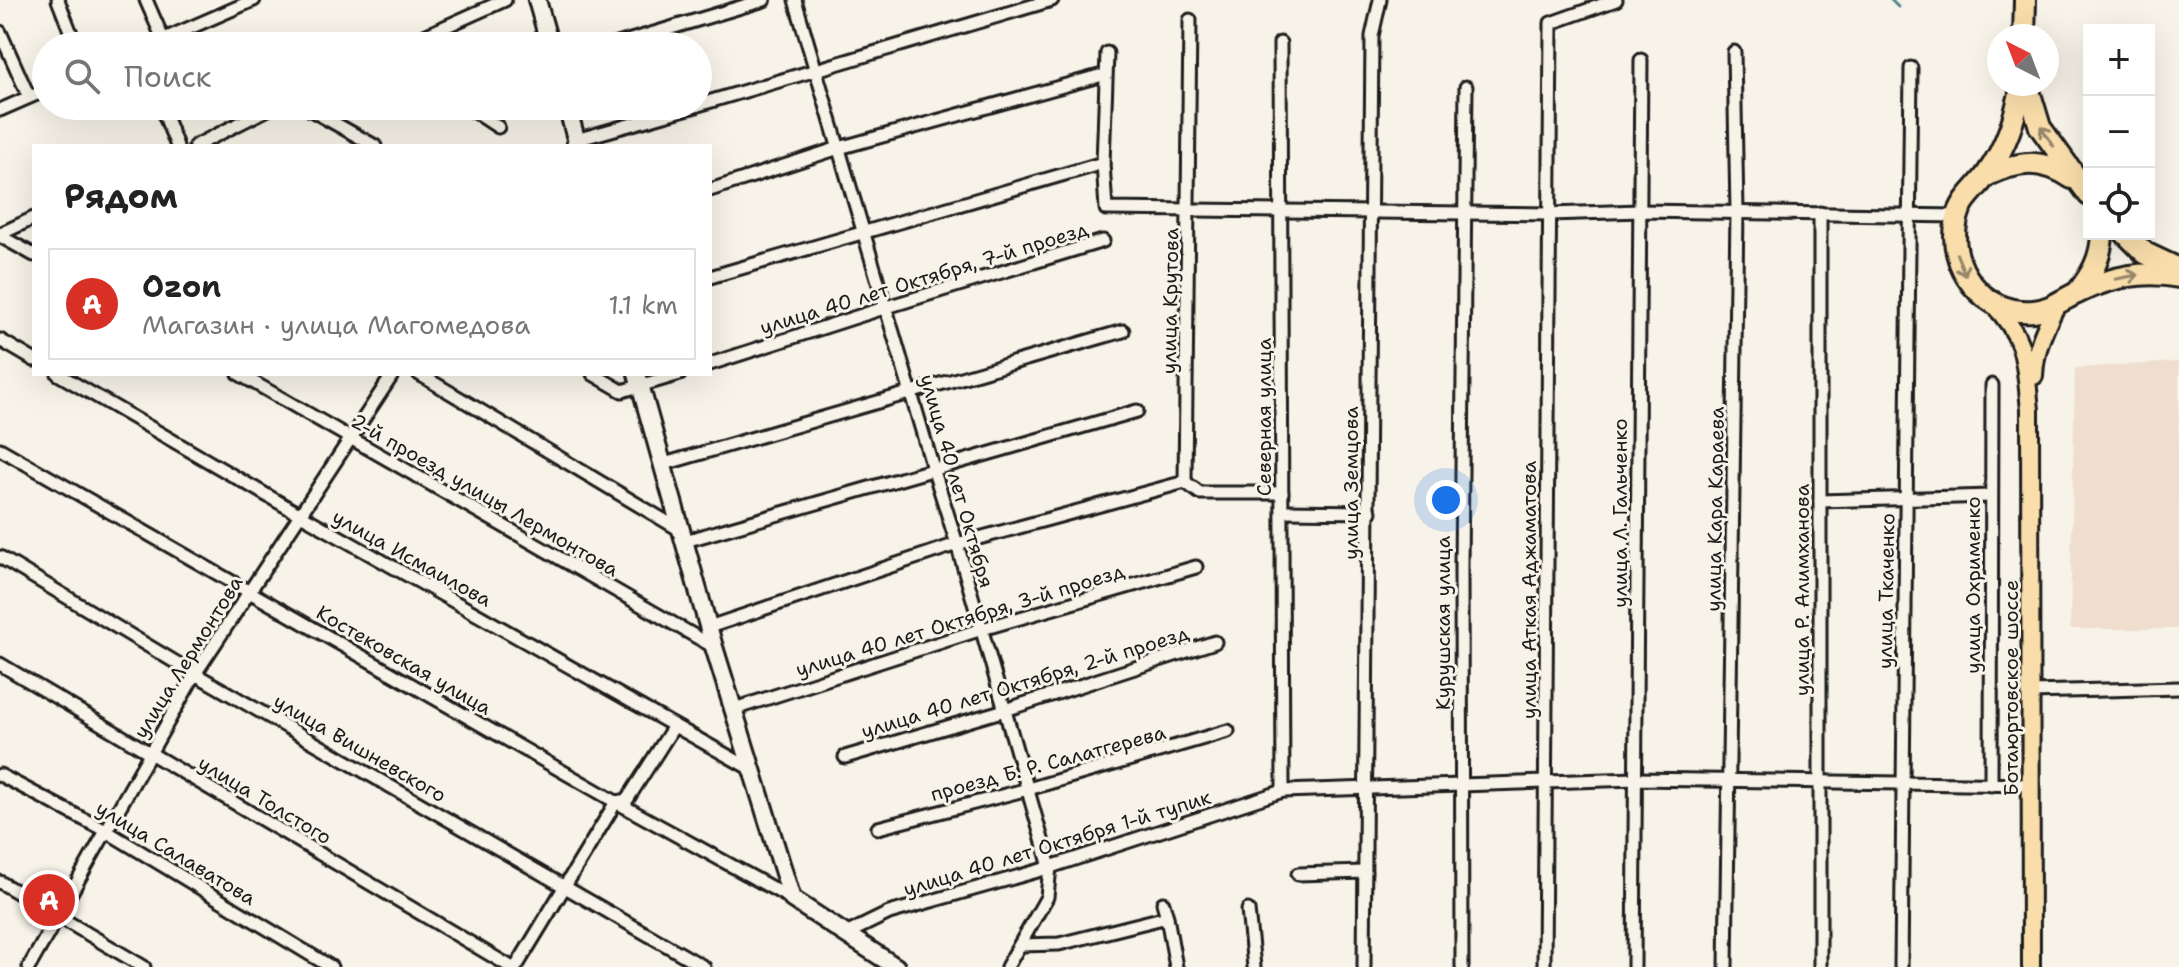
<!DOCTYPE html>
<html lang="ru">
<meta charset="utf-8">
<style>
:root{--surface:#fff;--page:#f2f2f2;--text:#222;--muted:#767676;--line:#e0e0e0;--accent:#d93025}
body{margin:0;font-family:"Shantell Sans",sans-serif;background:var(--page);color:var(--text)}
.controls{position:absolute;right:24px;top:24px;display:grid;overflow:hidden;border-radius:0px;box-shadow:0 8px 32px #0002}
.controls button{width:72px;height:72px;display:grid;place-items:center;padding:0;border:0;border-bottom:2px solid var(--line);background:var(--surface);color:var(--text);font:40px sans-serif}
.compass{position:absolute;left:1987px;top:24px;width:72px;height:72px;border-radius:50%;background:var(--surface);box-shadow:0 8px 32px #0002;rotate:318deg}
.you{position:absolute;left:1446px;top:500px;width:28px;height:28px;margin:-20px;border:6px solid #fff;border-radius:50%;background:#1a73e8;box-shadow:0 0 0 12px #1a73e833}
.badge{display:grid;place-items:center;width:52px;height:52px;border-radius:50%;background:var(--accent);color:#fff;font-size:26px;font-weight:700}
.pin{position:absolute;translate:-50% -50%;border:4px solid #fff;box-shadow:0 2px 8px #0006}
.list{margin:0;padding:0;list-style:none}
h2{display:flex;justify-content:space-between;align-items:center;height:104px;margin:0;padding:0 32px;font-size:34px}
h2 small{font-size:26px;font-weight:400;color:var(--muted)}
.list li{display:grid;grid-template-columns:52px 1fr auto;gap:24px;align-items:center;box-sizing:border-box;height:112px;margin:0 16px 16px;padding:0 16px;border:2px solid var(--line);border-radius:0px}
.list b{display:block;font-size:30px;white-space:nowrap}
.list p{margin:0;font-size:26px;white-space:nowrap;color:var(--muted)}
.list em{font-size:26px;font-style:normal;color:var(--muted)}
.icon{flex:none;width:44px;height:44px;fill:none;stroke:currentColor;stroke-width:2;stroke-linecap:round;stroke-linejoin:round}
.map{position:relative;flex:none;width:2179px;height:967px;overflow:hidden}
.search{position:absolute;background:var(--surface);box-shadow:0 8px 32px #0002;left:32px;top:32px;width:680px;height:88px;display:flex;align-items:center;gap:20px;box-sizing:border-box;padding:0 28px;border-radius:44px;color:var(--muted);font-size:30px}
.panel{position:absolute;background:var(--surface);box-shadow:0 8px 32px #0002;left:32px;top:144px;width:680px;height:232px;border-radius:0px}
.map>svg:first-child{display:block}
</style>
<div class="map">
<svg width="2179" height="967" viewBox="0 0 2179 967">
<rect width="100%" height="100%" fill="#f7f3e8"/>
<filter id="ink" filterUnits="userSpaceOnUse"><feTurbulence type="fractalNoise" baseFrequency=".0125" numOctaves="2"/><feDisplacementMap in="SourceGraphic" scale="16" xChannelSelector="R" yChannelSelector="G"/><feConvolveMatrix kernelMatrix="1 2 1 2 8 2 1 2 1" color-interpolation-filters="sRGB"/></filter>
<g filter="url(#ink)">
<path fill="#efdecd" d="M2179 362V629H2070L2075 368Z"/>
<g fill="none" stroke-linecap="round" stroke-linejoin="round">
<path stroke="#56848d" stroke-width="3" d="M1891 0 1898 7"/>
<g stroke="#1c1c1c" stroke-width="17">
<g id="street">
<path d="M58 0 76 46"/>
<path d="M146 0 163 39"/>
<path d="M795 0 933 468 957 544 1050 867 1047 897 1007 967"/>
<path d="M1190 20 1185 482 1200 493H1282"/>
<path d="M0 32 29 97"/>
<path d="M1280 43 1283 791"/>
<path d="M148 46 254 0"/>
<path d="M402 46 505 0"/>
<path d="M611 46 764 0"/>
<path d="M1107 53 1103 163 1106 209 1550 214 1640 211 1957 216"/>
<path d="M698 105 1052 0"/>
<path d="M161 106 177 146"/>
<path d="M304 106 375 146"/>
<path d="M466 106 498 127"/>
<path d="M0 110 46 90"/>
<path d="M195 146 274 106"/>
<path d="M572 146 576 140 696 106"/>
<path d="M710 190 839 148 1099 76"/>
<path d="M1820 213V967"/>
<path d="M0 234 34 218"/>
<path d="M0 236 34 255"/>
<path d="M710 277 1103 163"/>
<path d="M0 340 34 360"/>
<path d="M710 364 887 307 1103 241"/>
<path d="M58 374 299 514 751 769"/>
<path d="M239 374 714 647"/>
<path d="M419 374 682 531"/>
<path d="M593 374 622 391 680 374"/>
<path d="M0 449 616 802 792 899"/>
<path d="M664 464 1123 331"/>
<path d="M1820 501 1991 496"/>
<path d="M1283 511 1370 512"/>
<path d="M685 541 1137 411"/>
<path d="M0 557 195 674 704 967"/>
<path d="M709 627 957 544 1185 482"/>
<path d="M0 664 511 967"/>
<path d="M2031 692 2179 688"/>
<path d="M734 709 982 629 1196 567"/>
<path d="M845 757 1005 710 1215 642"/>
<path d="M0 775 106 831 331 967"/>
<path d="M1991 785 1992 385"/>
<path d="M878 828 1028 789 1228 731"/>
<path d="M1298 874 1365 872"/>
<path d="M0 882 144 967"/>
<path d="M1248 910 1254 967"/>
<path d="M1167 917 1176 967"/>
<path d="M844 935 889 913 1041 870 1283 791 1636 779 2031 785"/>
<path d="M1020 945 1059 944 1167 917 1163 903"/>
<path d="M29 967 195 674 393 374"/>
<path d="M516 967 616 802 627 800 674 726"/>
<path d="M1364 967 1372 36 1380 0"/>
<path d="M1462 967 1461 567 1466 87"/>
<path d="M1544 967 1551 23 1616 0"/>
<path d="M1634 967 1641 60"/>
<path d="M1726 967 1737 212 1734 52"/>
<path d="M1901 967 1911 68"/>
</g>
</g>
<g stroke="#1c1c1c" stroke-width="22">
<g id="secondary">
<path d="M537 0 550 46"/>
<path d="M567 106 578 146"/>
<path d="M637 374 714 647 792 899 896 967"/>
</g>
</g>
<g stroke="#1c1c1c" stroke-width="22">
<g id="primary">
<path d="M1992 303C2027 339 2025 362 2030 410L2031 967"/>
<path d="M2034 376C2035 349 2044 330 2056 306"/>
</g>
</g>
<g stroke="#1c1c1c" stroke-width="26">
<g id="highway">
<path d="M2024 36 2025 0"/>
<path d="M2022 84C2015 118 2007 145 1987 174 1976 190 1961 199 1957 219 1946 266 1983 316 2034 311 2052 309 2063 299 2079 292 2112 277 2143 270 2179 277"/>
<path d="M2027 84 2040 127 2089 195"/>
<path d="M1986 176C2018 161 2041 158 2072 178"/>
<path d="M2126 234 2145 253 2179 269"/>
<path d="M2077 293C2092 274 2101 259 2102 234"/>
</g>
</g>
<use href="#street" stroke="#f7f3e8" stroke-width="11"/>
<use href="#secondary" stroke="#f7f3e8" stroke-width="16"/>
<use href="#primary" stroke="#f9deab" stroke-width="16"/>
<use href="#highway" stroke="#f9deab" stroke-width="20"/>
</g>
<defs><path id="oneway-shaft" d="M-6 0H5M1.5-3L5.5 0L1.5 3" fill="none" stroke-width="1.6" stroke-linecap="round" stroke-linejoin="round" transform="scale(2)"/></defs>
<g stroke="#96876b">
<use href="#oneway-shaft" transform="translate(2047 136) rotate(-123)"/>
<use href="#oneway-shaft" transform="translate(1961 265) rotate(68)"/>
<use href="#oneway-shaft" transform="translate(2127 277) rotate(-11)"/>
</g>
</g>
<g text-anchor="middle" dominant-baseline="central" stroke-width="6" stroke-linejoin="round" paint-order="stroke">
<g font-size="20" fill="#1c1c1c" stroke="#f7f3e8">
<text transform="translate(924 278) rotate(-17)">улица 40 лет Октября, 7-й проезд</text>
<text transform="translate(1170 301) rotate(-89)">улица Крутова</text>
<text transform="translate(1264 417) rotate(-90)">Северная улица</text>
<text transform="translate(957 481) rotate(74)">улица 40 лет Октября</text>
<text transform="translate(1351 483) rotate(-90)">улица Земцова</text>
<text transform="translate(485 495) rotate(30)">2-й проезд улицы Лермонтова</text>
<text transform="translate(1715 509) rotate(-89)">улица Кара Караева</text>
<text transform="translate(1620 513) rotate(-90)">улица Л. Гальченко</text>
<text transform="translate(412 558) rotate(29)">улица Исмаилова</text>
<text transform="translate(1973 585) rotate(-90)">улица Охрименко</text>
<text transform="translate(1529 590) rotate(-90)">улица Аткая Аджаматова</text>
<text transform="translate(1802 590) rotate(-90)">улица Р. Алимханова</text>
<text transform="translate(1886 591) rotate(-89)">улица Ткаченко</text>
<text transform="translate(960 620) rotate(-17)">улица 40 лет Октября, 3-й проезд</text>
<text transform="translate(1443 623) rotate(-90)">Курушская улица</text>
<text transform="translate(188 657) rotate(-58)">улица Лермонтова</text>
<text transform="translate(404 660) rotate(30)">Костековская улица</text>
<text transform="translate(1025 682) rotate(-17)">улица 40 лет Октября, 2-й проезд</text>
<text transform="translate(2011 688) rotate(-90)">Ботаюртовское шоссе</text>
<text transform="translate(360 748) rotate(30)">улица Вишневского</text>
<text transform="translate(1048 763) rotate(-15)">проезд Б. Р. Салатгерева</text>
<text transform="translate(265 800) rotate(31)">улица Толстого</text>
<text transform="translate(1057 843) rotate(-17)">улица 40 лет Октября 1-й тупик</text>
<text transform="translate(176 853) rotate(31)">улица Салаватова</text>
</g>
</g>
</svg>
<div class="controls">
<button>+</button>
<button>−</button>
<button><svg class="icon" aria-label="locate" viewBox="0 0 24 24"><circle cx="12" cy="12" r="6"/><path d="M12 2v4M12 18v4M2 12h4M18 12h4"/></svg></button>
</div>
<svg class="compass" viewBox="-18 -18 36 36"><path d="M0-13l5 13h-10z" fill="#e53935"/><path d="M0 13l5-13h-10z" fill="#767676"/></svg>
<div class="you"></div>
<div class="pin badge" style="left:49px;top:900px">A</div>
<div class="search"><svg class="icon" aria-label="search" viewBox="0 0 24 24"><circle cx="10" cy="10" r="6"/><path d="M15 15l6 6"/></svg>Поиск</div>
<section class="panel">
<h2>Рядом<small></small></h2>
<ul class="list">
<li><span class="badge">A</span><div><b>Ozon</b><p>Магазин · улица Магомедова</p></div><em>1.1 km</em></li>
</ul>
</section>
</div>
